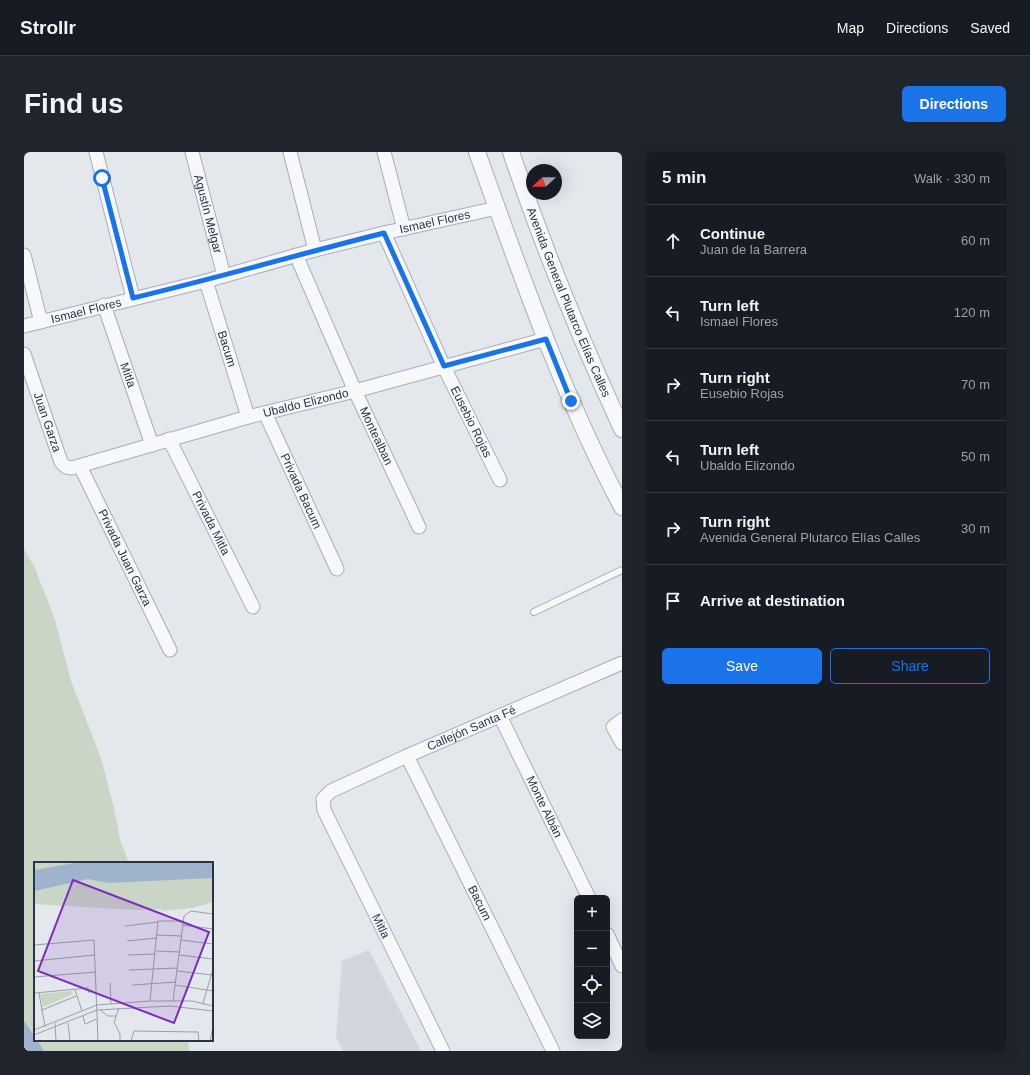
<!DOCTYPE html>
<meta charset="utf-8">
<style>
:root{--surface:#171b24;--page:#20242c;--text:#f1f3f6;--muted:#9ea1a6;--line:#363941;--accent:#1a73e8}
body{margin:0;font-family:Helvetica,sans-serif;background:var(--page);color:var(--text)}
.controls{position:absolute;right:12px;bottom:12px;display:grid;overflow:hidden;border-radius:6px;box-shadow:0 4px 16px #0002}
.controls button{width:36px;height:36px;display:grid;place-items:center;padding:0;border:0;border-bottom:1px solid var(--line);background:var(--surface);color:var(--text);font:20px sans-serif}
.compass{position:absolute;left:502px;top:12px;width:36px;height:36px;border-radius:50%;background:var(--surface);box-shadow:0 4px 16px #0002;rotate:249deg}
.stop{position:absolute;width:12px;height:12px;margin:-9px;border:3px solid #1a73e8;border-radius:50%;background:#fff}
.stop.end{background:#1a73e8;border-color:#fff;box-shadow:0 1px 4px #0008}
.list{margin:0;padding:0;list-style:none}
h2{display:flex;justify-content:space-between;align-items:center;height:52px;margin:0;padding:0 16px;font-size:17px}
h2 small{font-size:13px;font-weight:400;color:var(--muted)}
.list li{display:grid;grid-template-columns:26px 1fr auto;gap:12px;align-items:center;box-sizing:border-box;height:72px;padding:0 16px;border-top:1px solid var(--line)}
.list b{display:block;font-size:15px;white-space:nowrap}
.list p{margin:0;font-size:13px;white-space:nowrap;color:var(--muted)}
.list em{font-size:13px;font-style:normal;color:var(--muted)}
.actions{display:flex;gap:8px;padding:12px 16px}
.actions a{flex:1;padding:9px 0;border:1px solid var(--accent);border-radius:6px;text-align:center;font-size:14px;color:var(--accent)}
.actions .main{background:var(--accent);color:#fff}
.icon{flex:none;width:22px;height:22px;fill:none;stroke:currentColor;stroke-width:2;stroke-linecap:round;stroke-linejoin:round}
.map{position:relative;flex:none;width:598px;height:899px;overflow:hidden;border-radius:6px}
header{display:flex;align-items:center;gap:24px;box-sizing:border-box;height:56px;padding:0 20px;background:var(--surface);border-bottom:1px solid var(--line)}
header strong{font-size:19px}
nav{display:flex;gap:22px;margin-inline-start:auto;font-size:14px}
.intro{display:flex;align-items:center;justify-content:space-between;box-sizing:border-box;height:96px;padding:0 24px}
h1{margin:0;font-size:28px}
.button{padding:10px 18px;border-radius:6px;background:var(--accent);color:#fff;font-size:14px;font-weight:700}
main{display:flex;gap:24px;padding:0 24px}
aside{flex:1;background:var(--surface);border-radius:6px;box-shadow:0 4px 16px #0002}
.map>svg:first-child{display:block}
</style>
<header>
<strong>Strollr</strong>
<nav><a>Map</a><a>Directions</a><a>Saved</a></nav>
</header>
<div class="intro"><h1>Find us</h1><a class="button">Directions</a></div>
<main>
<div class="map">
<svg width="598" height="899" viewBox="0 0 598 899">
<rect width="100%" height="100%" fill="#e4e7ec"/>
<path fill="#d2d6de" d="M345 798 385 876 397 899H319L312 885 318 809Z"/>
<path fill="#c9d6c5" d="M0 397 11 416 31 468 47 529 77 606 90 656 96 688 105 711H11V888H164L165 899H0Z"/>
<path fill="#9fb4cc" d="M0 869 11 885V888H13L20 899H0Z"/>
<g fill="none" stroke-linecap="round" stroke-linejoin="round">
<g stroke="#a9aeb7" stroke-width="8">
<path id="service" d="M510 460 598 418"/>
</g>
<g stroke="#a9aeb7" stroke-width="15">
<g id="minor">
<path d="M72 0 109 146"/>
<path id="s1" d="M168 0 200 124"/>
<path d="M266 0 291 98"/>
<path d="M360 0 380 77"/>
<path id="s2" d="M360 81 420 215 476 328"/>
<path d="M0 103 17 170"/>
<path id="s3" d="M272 103 331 239 395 375"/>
<path id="s4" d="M182 129 224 265"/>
<path id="s5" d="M80 153 128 293"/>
<path id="s6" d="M0 174 182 129 291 98 360 81 473 56"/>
<path id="s7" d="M0 202 37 310 42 315 48 316 224 265 331 239 522 187"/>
<path id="s8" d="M241 261 313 417"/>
<path id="s9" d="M145 287 229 455"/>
<path id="s10" d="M56 314 146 498"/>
<path id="s11" d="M476 564 565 746"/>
<path d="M598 568 589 575 598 591"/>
<path id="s12" d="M383 604 529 899"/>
<path d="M583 782 598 814"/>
<path id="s13" d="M419 899 300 658 299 647 307 639 383 604 598 511"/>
</g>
</g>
<g stroke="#a9aeb7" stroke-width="18">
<g id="tertiary">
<path d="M453 0C496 120 538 242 598 355"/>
<path id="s14" d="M487 0C519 95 556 186 598 277"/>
</g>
</g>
<use href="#service" stroke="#f7f8fa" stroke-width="6"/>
<use href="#minor" stroke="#f7f8fa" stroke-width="13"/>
<use href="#tertiary" stroke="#f7f8fa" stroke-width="16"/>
</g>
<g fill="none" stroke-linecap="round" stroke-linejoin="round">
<path stroke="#1a73e8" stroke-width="5" d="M78 26 109 146C193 126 276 102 360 81L420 214 522 187 547 249"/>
</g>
<g text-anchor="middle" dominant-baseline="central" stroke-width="3.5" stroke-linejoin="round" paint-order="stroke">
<g font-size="12" fill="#2b3445" stroke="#f4f6f9">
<text stroke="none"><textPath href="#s1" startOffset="64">Agustín Melgar</textPath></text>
<text stroke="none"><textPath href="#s6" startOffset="424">Ismael Flores</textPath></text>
<text stroke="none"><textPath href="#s14" startOffset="161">Avenida General Plutarco Elías Calles</textPath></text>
<text stroke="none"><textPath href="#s6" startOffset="64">Ismael Flores</textPath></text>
<text stroke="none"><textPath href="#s4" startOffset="71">Bacum</textPath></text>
<text stroke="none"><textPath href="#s5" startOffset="74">Mitla</textPath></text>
<text stroke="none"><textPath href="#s7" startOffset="370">Ubaldo Elizondo</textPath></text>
<text stroke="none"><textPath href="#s2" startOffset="208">Eusebio Rojas</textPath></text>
<text stroke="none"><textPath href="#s7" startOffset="72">Juan Garza</textPath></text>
<text stroke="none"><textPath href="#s3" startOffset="198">Montealban</textPath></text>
<text stroke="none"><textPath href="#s8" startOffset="86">Privada Bacum</textPath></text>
<text stroke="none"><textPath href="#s9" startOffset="94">Privada Mitla</textPath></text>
<text stroke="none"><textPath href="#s10" startOffset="102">Privada Juan Garza</textPath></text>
<text stroke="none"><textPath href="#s13" startOffset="445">Callejón Santa Fé</textPath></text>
<text stroke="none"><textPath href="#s11" startOffset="101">Monte Albán</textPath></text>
<text stroke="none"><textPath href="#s12" startOffset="164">Bacum</textPath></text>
<text transform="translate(357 774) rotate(64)">Mitla</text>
</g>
</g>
<g transform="translate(10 710)">
<rect width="179" height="179" fill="#e4e7ec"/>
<path d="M0 0H179V40L158 46 127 49 129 47 102 48 0 42ZM38 129 39 132 9 145 6 132Z" fill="#c9d6c5"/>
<path d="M47 0H179V16L75 21 54 17 0 29V8Z" fill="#9fb4cc"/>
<path fill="none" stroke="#9a9fa9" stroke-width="1" d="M148 63 179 67M91 64 124 60M123 73 147 74M147 78 179 82M93 79 123 76M0 83 60 78 64 179M122 89 145 90M94 93 121 92M145 93 179 97M0 99 61 93M95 108 144 106M143 109 179 113M0 115 62 110M76 121 77 142M98 123 142 120M141 123 179 129M41 128 48 149M1 131 54 126 55 131M5 131 11 165M116 139 124 59H149M139 139 150 54 157 49 179 52M169 141 179 107M85 146 80 160 86 172V179M8 148 42 134M66 148 74 154H82M49 154 51 162 63 157M21 161 22 179M34 161 36 179M0 168 63 143 116 139H158L179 144M0 173 63 148 136 144 179 149M97 179 100 169 164 170 165 179M176 179 179 164"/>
<path fill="#7b2cbf" fill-opacity="0.15" stroke="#7b2cbf" stroke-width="2" d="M39 18 175 70 140 161 4 109Z"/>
<rect width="179" height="179" fill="none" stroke="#2b3445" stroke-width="2"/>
</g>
</svg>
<div class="controls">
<button>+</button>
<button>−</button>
<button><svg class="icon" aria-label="locate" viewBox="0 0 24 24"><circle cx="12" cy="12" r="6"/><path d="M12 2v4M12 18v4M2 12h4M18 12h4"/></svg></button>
<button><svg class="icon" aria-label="layers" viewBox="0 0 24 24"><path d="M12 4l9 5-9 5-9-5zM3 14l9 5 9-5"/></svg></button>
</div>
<svg class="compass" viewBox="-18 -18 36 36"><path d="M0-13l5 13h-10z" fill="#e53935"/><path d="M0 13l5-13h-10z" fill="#9ea1a6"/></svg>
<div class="stop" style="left:78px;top:26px"></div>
<div class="stop end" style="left:547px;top:249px"></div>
</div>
<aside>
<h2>5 min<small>Walk · 330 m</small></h2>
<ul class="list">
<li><svg class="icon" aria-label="ahead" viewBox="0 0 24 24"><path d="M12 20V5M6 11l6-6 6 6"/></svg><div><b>Continue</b><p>Juan de la Barrera</p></div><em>60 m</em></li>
<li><svg class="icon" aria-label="left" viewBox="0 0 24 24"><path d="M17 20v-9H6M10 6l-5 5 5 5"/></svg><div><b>Turn left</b><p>Ismael Flores</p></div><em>120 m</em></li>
<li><svg class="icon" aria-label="right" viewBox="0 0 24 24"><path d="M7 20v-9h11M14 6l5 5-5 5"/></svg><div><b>Turn right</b><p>Eusebio Rojas</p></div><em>70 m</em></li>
<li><svg class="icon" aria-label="left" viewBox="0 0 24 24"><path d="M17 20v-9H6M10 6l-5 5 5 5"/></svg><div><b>Turn left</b><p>Ubaldo Elizondo</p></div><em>50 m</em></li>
<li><svg class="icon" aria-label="right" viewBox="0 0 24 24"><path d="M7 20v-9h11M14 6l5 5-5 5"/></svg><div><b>Turn right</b><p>Avenida General Plutarco Elías Calles</p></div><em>30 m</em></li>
<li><svg class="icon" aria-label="arrive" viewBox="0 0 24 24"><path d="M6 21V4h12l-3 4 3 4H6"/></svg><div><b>Arrive at destination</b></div></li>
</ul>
<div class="actions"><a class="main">Save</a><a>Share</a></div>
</aside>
</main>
